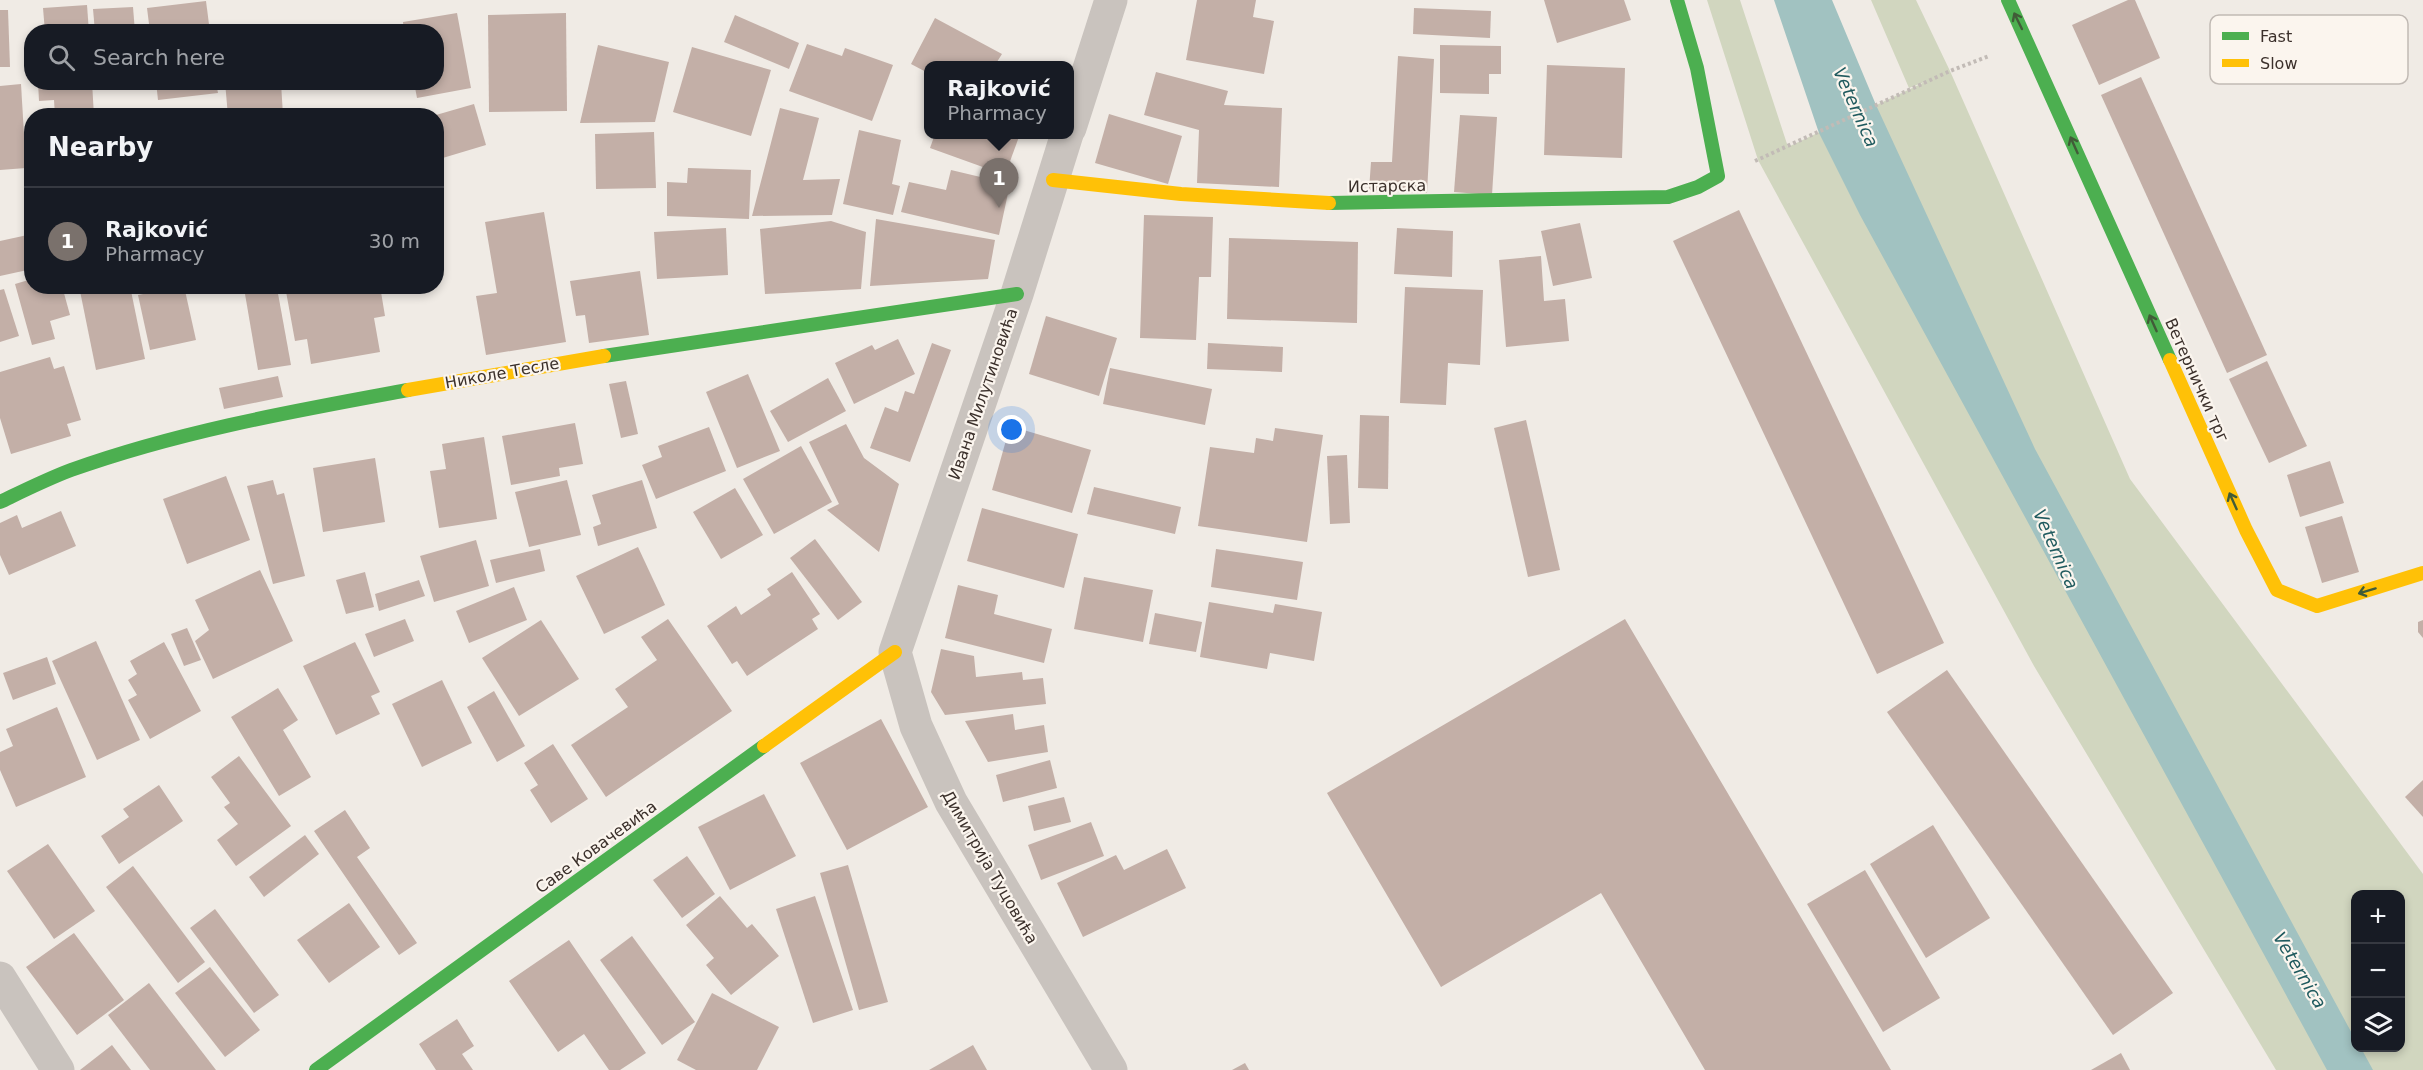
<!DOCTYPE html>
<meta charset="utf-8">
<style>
:root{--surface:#171b24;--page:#20242c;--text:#f1f3f6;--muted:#9ea1a6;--line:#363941;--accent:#7a716c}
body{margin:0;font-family:"DejaVu Sans",sans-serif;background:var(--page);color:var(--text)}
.controls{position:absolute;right:18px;bottom:18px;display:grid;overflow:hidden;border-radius:12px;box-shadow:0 3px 9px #0003}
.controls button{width:54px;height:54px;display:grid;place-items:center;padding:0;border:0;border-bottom:2px solid var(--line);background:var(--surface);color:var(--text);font:30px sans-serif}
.you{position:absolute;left:1012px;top:430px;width:21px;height:21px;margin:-15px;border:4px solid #fff;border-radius:50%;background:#1a73e8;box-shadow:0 0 0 9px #1a73e833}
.badge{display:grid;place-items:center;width:39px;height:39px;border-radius:50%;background:var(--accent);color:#fff;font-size:20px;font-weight:700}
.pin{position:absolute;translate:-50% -50px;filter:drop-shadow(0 2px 3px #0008)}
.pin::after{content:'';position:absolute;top:32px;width:21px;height:18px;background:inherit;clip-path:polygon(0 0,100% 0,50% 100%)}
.popup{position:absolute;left:924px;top:61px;width:150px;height:78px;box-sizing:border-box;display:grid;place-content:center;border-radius:12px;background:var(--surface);filter:drop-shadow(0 2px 4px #0005);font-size:20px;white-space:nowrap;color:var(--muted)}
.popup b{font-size:22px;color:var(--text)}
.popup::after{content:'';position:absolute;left:50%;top:100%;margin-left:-12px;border:12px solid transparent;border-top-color:var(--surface)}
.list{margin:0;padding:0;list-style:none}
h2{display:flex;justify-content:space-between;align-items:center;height:78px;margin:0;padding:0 24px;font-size:26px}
h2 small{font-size:20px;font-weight:400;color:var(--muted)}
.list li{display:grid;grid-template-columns:39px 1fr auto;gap:18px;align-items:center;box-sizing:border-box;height:108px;padding:0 24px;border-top:2px solid var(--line)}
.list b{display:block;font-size:22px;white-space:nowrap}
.list p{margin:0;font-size:20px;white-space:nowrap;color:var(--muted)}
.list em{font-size:20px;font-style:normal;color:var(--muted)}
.icon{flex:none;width:33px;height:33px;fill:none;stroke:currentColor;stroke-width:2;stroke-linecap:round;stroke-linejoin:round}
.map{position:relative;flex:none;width:2423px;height:1070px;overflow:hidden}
.search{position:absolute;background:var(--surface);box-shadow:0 3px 9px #0003;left:24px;top:24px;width:420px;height:66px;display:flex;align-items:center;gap:15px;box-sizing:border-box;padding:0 21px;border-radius:24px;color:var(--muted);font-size:22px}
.panel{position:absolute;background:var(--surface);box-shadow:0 3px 9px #0003;left:24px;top:108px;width:420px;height:186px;border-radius:24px}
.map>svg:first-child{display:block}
</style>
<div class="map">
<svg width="2423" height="1070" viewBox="0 0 2423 1070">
<rect width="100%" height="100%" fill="#f0ebe5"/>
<path fill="#d1d6bf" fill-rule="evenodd" d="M1707 0H1740L1788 147 1927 81 1909 88 1871 0H1916L1950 71 2130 479 2423 874V1070H2276L2034 666 1758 160ZM2356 894H2400V1048H2356Z"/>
<path fill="#a1c2c1" d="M1774 0H1832L1876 105 2035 449 2355 1039 2356 1048H2361L2373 1070H2327L1860 215 1819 133Z"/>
<g fill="#c3afa7">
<path d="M1197 0H1256L1253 17 1274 21 1264 74 1186 60Z"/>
<path d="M1544 0H1624L1631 20 1557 43Z"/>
<path d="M2128 0H2135L2160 58 2099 85 2072 25Z"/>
<path d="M206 1 210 32H150L147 8Z"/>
<path d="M87 5 89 32H45L43 8Z"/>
<path d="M133 7 135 32H95L93 9Z"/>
<path d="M1414 8 1491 11 1490 38 1413 34Z"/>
<path d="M0 10H8L10 67H0Z"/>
<path d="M457 13 471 88 417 98 414 82H436V32H404L403 22Z"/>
<path d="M566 13 567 111 489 112 488 15Z"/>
<path d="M735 15 799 43 789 69 724 42Z"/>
<path d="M935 18 1002 54 995 65H928V73L911 64Z"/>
<path d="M807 44 842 56 845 48 893 65 872 121 789 91Z"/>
<path d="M598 45 669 62 655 122 580 123Z"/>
<path d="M1440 45 1501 46V74H1489V94L1440 93Z"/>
<path d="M692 47 771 70 751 136 673 112Z"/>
<path d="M1398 56 1434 59 1427 193 1369 190 1371 162H1392Z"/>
<path d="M1547 65 1625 68 1622 158 1544 155Z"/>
<path d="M1156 72 1228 91 1224 105 1282 108 1279 187 1197 183 1199 130 1144 115Z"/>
<path d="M2141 77 2267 355 2227 373 2101 95Z"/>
<path d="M38 82H92L94 116H55L54 100 39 101Z"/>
<path d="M156 82H216L218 93 158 100Z"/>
<path d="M225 82H281L283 116H228Z"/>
<path d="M21 84 26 168 0 170V86Z"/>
<path d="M474 104 486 145 436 160V115Z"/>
<path d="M780 108 819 118 803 180 840 179 832 215 752 216Z"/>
<path d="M1109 114 1182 136 1168 184 1095 163Z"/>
<path d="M1460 115 1497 117 1492 195 1454 192Z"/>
<path d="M859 130 901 140 892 184 900 186 893 215 843 204Z"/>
<path d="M654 132 656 188 596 189 595 134Z"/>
<path d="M935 134H1020L1005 175 930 148Z"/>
<path d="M688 168 751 170 749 219 667 216V182L687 183Z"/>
<path d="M951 170 1010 184 999 235 901 212 909 182 946 190Z"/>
<path d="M1739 210 1944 643 1877 674 1673 241Z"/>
<path d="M544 212 566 342 486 355 476 296 497 293 485 222Z"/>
<path d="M1144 215 1213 217 1211 277H1199L1196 340 1140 338Z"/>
<path d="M876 219 995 240 988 279 870 286Z"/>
<path d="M831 221 866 232 861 289 765 294 760 229Z"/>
<path d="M1580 223 1592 278 1553 286 1541 231Z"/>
<path d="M726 228 728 275 657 279 654 232Z"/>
<path d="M1397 228 1453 231 1452 277 1394 274Z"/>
<path d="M32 234V269L0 276V241Z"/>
<path d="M1229 238 1358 242 1357 323 1227 319Z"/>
<path d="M1541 256 1544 301 1565 299 1569 341 1506 347 1499 260Z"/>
<path d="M640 271 649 335 589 343 585 315 576 316 570 281Z"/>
<path d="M32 279V286H62L70 315 50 321 55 339 32 345 15 284Z"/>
<path d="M102 286H130L145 359 96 370 80 291Z"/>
<path d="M184 286 196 340 150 350 138 295Z"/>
<path d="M285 286H380L385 316 374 318 380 352 311 364 307 339 295 341Z"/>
<path d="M1405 287 1483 290 1480 365 1448 363 1446 405 1400 403Z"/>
<path d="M277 288 291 365 258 370 245 294Z"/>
<path d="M4 289 19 336 0 342V290Z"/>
<path d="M1046 316 1117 338 1099 396 1029 374Z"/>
<path d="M898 339 915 374 854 404 835 363 872 345 875 350Z"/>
<path d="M932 343 951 350 910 462 870 448 885 407 898 412 905 391 914 394Z"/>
<path d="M1208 343 1283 347 1282 372 1207 369Z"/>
<path d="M50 357 54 369 64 366 81 420 67 424 71 436 11 454 0 418V372Z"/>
<path d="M2267 361 2307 446 2269 463 2229 379Z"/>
<path d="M1110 368 1212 389 1205 425 1103 404Z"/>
<path d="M748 374 780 451 737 468 706 392Z"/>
<path d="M278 376 283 397 224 409 219 388Z"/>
<path d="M828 378 846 411 788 442 770 411Z"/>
<path d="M626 381 638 434 621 438 609 384Z"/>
<path d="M1360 415 1389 416 1388 489 1358 488Z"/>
<path d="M1526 420 1560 570 1528 577 1494 428Z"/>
<path d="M575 423 583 464 559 468 560 476 511 485 502 436Z"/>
<path d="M846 424 864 458 899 484 879 552 827 510 839 504 809 442Z"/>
<path d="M1010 426 1091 450 1072 513 992 490Z"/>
<path d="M709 427 726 471 656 499 642 465 662 457 658 446Z"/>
<path d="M1275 428 1323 435 1307 542 1198 526 1210 447 1254 453 1256 438 1273 441Z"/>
<path d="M484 437 497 519 439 528 430 471 446 469 442 444Z"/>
<path d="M801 446 832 502 774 534 743 479Z"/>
<path d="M1347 455 1350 523 1330 524 1327 456Z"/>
<path d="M375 458 385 522 323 532 313 468Z"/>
<path d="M2330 461 2344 503 2300 517 2287 475Z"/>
<path d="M226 476 250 540 187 564 163 499Z"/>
<path d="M273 480 277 495 284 493 305 576 273 584 247 486Z"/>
<path d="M567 480 581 535 529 547 515 492Z"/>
<path d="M642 480 657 528 598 546 593 527 601 524 592 495Z"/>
<path d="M1094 487 1181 507 1175 534 1087 514Z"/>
<path d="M735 488 763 535 721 559 693 512Z"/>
<path d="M982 508 1078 534 1064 588 967 561Z"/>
<path d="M61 511 76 546 9 575 0 555V523L17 515 22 528Z"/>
<path d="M2342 516 2359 572 2322 583 2305 527Z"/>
<path d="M815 539 862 602 838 620 790 558Z"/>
<path d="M476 540 489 586 434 602 420 556Z"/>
<path d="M638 547 665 605 604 634 576 576Z"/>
<path d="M540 549 545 571 496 583 490 560Z"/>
<path d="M1216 549 1303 562 1297 600 1211 587Z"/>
<path d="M260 570 293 641 213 679 195 641 209 630 195 600Z"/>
<path d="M365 572 374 607 346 614 336 580Z"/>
<path d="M792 572 820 614 812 619 818 629 747 676 737 661 732 664 707 626 736 606 741 615 771 595 767 589Z"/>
<path d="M1084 577 1153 590 1143 642 1074 629Z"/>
<path d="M419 580 425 596 379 611 375 594Z"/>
<path d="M958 585 998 595 994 614 1052 629 1044 663 945 638Z"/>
<path d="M514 587 527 620 469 643 456 611Z"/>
<path d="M1209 602 1273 613 1275 604 1322 612 1314 661 1270 653 1267 669 1200 657Z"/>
<path d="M1155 613 1202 622 1196 652 1149 644Z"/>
<path d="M405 619 414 641 374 657 365 634Z"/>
<path d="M668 619 732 711 606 797 571 745 628 707 615 689 657 660 641 637Z"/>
<path d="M1625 619 1891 1070H1705L1601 893 1441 987 1327 793Z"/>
<path d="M541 620 579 679 519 716 482 658Z"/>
<path d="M2423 620V638L2418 632V622Z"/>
<path d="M187 628 201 660 184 666 171 634Z"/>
<path d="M96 641 140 740 97 760 52 661Z"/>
<path d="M164 642 201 711 150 739 128 700 137 695 128 680 137 674 130 661Z"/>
<path d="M355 642 380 692 371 696 380 714 336 735 303 666Z"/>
<path d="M941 649 974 656 976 677 1022 672 1023 680 1043 678 1046 704 945 715 931 692Z"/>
<path d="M47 657 56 684 13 700 3 673Z"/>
<path d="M1947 670 2173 993 2113 1035 1887 712Z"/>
<path d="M442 680 472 743 422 767 392 704Z"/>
<path d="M278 688 298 720 283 730 311 777 279 796 231 717Z"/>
<path d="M494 691 525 746 497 762 467 707Z"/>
<path d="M57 707 86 777 16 807 0 770V752L13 746 6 729Z"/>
<path d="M1013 714 1015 730 1044 725 1048 752 988 762 965 721Z"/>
<path d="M881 719 928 807 847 850 800 763Z"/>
<path d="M553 744 588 799 551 823 530 790 538 785 524 763Z"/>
<path d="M239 756 291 826 236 866 217 840 238 824 224 807 230 803 211 777Z"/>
<path d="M1050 760 1057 788 1003 802 996 775Z"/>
<path d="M2423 780V817L2405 797Z"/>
<path d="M159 785 183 821 119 864 101 836 129 817 123 809Z"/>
<path d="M764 794 796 856 730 890 698 827Z"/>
<path d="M1064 797 1071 822 1034 831 1028 806Z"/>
<path d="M345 810 370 848 357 857 417 943 399 955 314 831Z"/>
<path d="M1091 822 1104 856 1041 880 1028 845Z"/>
<path d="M1933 825 1990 918 1926 958 1870 864Z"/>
<path d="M305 835 319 854 264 897 249 877Z"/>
<path d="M48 844 95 911 54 939 7 871Z"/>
<path d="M1167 849 1186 888 1083 937 1057 883 1116 855 1124 870Z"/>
<path d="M687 856 715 894 682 918 653 880Z"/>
<path d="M848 865 888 1002 859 1010 820 873Z"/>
<path d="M133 866 205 962 178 983 106 887Z"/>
<path d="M1865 870 1940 998 1883 1032 1807 904Z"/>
<path d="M720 896 747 928 752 924 779 956 731 995 706 965 714 958 686 925Z"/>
<path d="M815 896 853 1010 813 1023 776 909Z"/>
<path d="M349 903 380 947 329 983 297 940Z"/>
<path d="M215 909 279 995 254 1013 190 928Z"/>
<path d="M74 933 124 1000 77 1035 26 967Z"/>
<path d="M632 936 695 1022 662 1045 600 960Z"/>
<path d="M569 940 646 1053 620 1070H609L584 1034 558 1052 509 981Z"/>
<path d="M210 967 260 1030 225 1057 175 993Z"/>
<path d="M149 983 216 1070H150L108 1015Z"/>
<path d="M712 993 779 1027 757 1070H696L677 1060Z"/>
<path d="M457 1019 474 1046 462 1054 473 1070H436L419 1044Z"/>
<path d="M112 1045 131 1070H80Z"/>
<path d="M973 1045 987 1070H929Z"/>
<path d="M2121 1053 2130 1070H2091Z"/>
<path d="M1245 1063 1249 1070H1232Z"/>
</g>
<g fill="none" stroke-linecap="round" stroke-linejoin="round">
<path stroke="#c2bbb6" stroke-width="4" stroke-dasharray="3 3" stroke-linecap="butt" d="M1755 161 1950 71 1989 56"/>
<g stroke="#c9c3be" stroke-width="33">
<path d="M1070 128 1111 0"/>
<path d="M1067 134 1017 294 895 652 916 726 951 802 1111 1070"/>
<path d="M0 978 58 1070"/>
</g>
<g stroke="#4caf50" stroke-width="14">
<path d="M2008 0 2170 360"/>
<path d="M1329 203 1668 197 1698 187 1718 176 1697 68 1677 0"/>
<path d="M604 356 1017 294"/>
<path d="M0 502C23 491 47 479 71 470 180 431 294 411 408 390"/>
<path d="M316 1070 764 746"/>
</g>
<g stroke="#ffc107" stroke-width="14">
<path d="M1053 180 1181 194 1329 203"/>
<path d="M2170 360 2246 530 2277 590 2317 606 2423 573"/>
<path d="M408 390 604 356"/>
<path d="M764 746 895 652"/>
</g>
</g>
<defs><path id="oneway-shaft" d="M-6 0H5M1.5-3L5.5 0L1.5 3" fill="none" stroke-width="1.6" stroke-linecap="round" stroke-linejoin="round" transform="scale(1.5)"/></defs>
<g stroke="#415c38">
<use href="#oneway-shaft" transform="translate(2018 21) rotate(-116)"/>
<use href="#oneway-shaft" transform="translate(2074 145) rotate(-114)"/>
<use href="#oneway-shaft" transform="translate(2153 323) rotate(-114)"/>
<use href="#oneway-shaft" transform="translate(2233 501) rotate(-114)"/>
<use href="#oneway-shaft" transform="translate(2367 591) rotate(163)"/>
</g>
<g text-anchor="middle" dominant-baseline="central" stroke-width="4.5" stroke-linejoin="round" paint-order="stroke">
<g font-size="16" fill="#3b302b" stroke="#fbf5ee">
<text transform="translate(1387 186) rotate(-1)">Истарска</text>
<text transform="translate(502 373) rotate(-10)">Николе Тесле</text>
<text transform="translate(2197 380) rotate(66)">Ветернички трг</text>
<text transform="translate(983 394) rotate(-71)">Ивана Милутиновића</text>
<text transform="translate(596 847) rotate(-36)">Саве Ковачевића</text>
<text transform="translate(990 867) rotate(60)">Димитрија Туцовића</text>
</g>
<g font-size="18" font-style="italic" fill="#1f5a5e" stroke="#fbf5ee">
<text transform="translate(1856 107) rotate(66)">Veternica</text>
<text transform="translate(2056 549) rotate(66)">Veternica</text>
<text transform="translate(2300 970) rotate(59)">Veternica</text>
</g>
</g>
<rect x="2210" y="15" width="198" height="69" rx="9" fill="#fbf5ee" stroke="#c1bab4" stroke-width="1.5"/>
<rect x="2222" y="32" width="27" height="8" fill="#4caf50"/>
<rect x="2222" y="59" width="27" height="8" fill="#ffc107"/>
<g font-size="16" fill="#3b302b">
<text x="2260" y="42">Fast</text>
<text x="2260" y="69">Slow</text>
</g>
</svg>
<div class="controls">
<button>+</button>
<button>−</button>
<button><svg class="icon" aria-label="layers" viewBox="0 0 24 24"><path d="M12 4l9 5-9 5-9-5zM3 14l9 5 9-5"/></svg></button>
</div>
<div class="you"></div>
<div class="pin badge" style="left:999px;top:208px">1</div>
<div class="popup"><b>Rajković</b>Pharmacy</div>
<div class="search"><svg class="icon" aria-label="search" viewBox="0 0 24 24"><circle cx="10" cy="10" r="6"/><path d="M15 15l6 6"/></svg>Search here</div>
<section class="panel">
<h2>Nearby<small></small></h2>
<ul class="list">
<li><span class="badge">1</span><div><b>Rajković</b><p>Pharmacy</p></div><em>30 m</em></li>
</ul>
</section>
</div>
